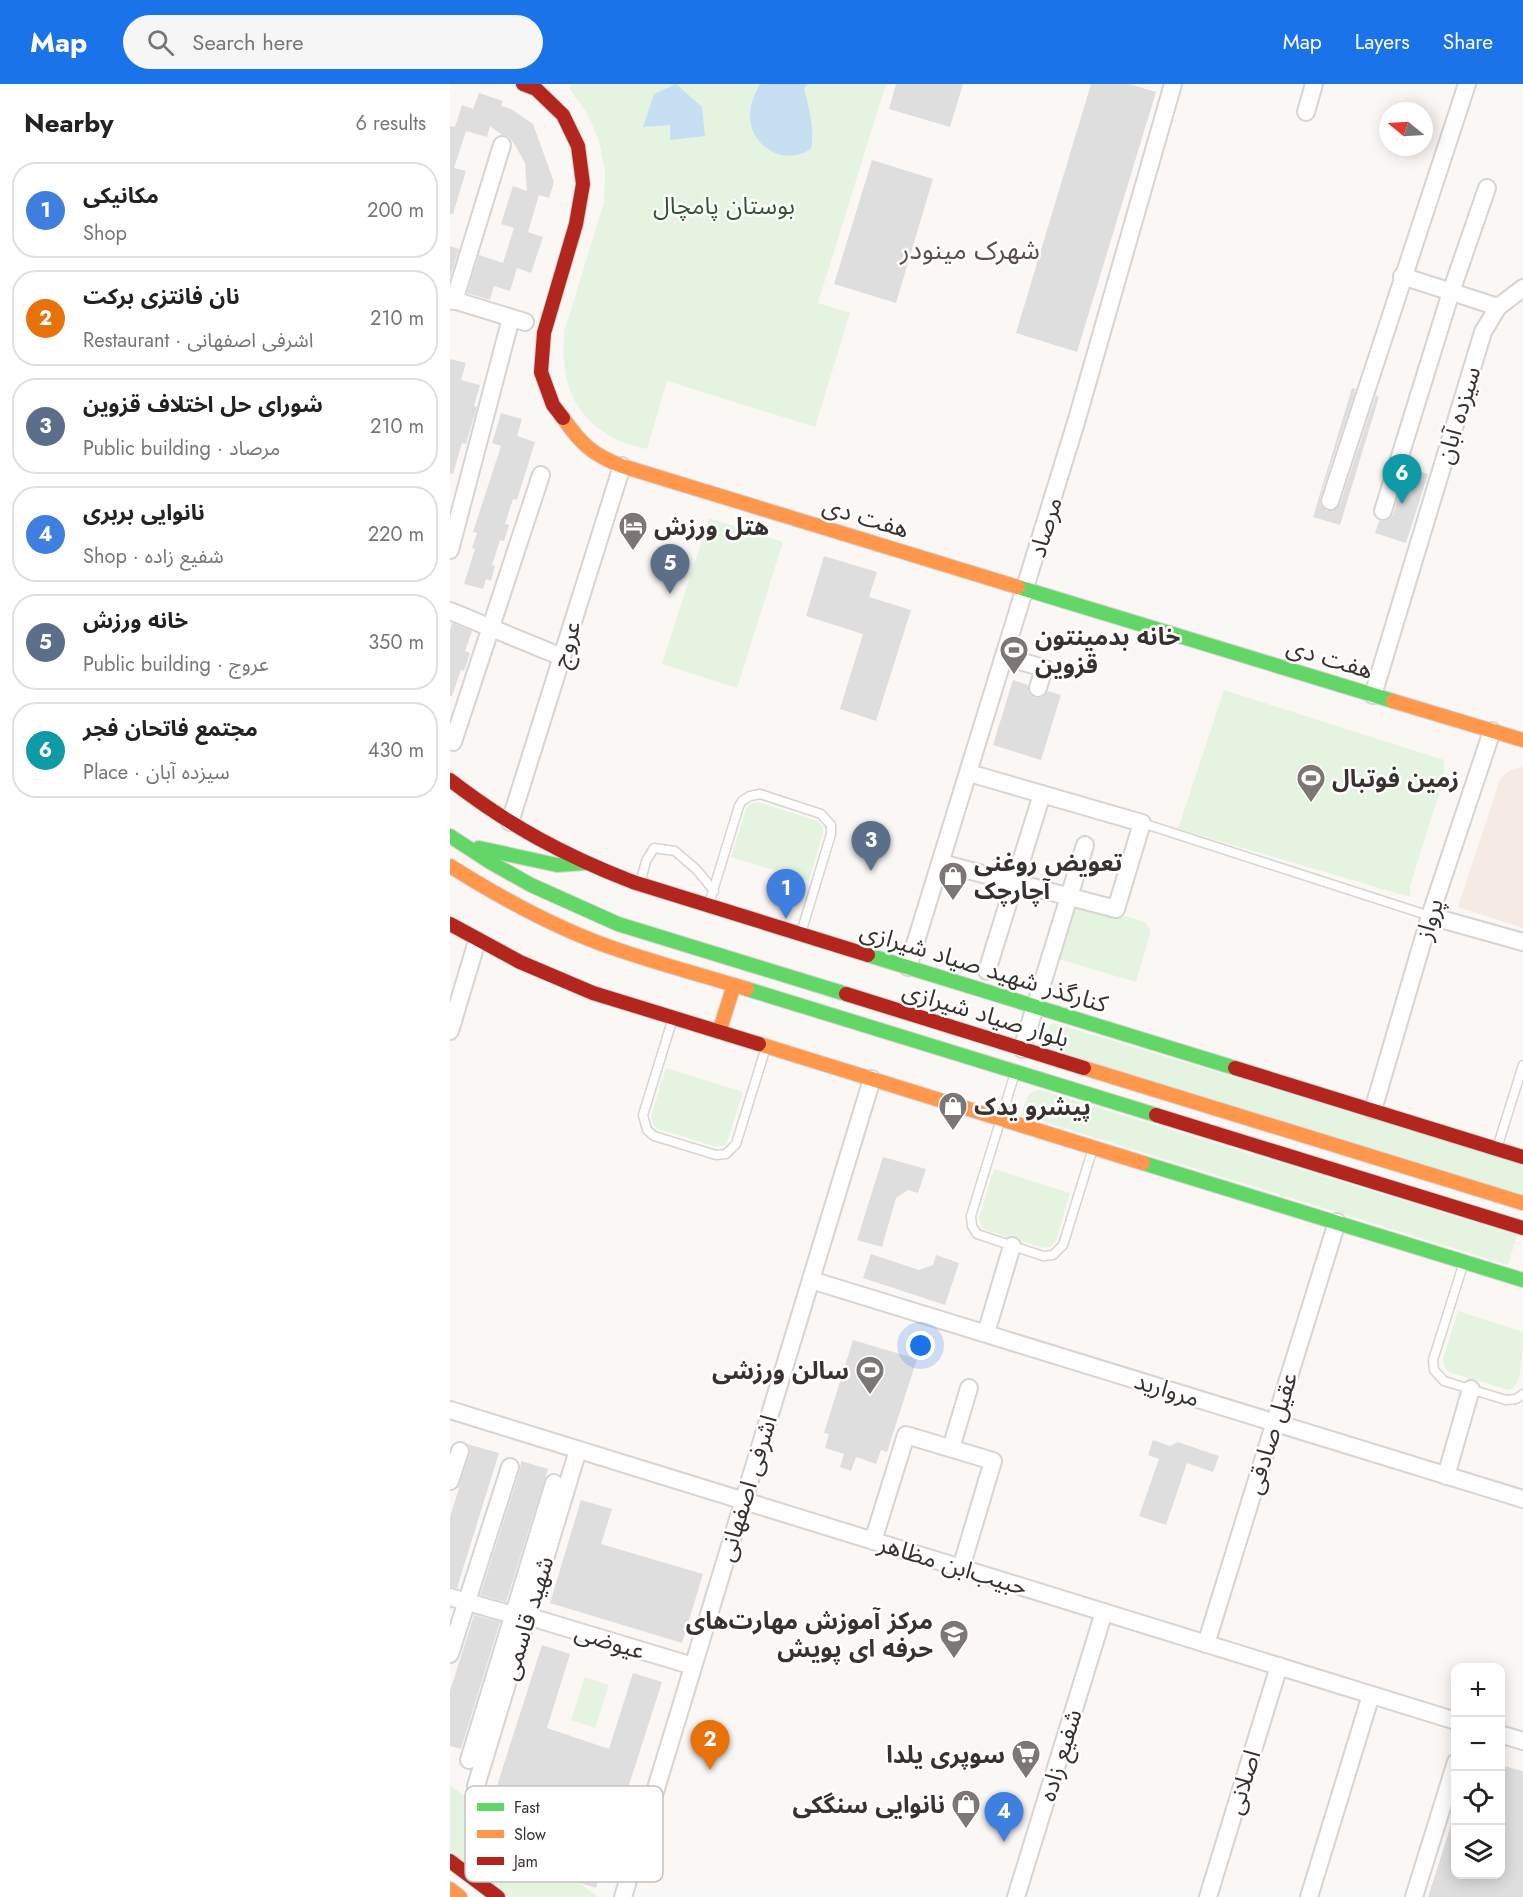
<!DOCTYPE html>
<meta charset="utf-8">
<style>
:root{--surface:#fff;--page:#f6f6f6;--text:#222;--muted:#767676;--line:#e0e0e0;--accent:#1a73e8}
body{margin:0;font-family:Jost,"Noto Sans Arabic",sans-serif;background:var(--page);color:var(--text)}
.controls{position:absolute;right:18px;bottom:18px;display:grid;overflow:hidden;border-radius:12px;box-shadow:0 3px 15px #0003}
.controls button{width:54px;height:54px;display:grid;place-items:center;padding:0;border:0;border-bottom:2px solid var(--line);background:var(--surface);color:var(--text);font:30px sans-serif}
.compass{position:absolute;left:929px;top:18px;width:54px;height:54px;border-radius:50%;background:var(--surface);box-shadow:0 3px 15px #0003;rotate:288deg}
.you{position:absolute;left:471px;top:1262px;width:21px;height:21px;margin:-15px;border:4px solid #fff;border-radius:50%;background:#1a73e8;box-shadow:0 0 0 9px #1a73e833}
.badge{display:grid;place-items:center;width:39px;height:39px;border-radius:50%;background:var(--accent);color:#fff;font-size:20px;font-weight:700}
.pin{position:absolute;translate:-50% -50px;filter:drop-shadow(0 2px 3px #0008)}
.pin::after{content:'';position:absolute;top:32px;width:21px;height:18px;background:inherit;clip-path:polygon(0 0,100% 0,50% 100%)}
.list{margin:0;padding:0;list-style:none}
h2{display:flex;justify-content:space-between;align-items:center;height:78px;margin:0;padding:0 24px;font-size:26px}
h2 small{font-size:20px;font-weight:400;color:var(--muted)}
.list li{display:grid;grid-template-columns:39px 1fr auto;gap:18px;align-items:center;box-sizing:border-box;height:96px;margin:0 12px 12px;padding:0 12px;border:2px solid var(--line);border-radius:24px}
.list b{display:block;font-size:22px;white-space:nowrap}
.list p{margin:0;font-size:20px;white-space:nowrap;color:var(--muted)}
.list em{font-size:20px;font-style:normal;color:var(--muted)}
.icon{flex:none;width:33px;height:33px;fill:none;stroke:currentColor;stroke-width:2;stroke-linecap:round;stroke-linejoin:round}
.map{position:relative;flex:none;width:1073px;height:1813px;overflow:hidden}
header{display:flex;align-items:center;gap:36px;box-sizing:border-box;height:84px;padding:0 30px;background:var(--accent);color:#fff}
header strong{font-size:28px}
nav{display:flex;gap:33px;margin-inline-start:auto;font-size:21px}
.search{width:420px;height:54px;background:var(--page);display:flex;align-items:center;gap:15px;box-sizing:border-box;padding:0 21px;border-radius:33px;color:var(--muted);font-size:22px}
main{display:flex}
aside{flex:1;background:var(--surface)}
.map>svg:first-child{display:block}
</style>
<header>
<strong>Map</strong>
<div class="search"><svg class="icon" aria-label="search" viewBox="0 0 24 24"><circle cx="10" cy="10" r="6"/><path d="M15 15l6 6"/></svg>Search here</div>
<nav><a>Map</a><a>Layers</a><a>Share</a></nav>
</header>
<main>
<aside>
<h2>Nearby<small>6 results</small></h2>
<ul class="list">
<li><span class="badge" style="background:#3f7fe0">1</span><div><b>مکانیکی</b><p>Shop</p></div><em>200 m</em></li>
<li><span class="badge" style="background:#e8710a">2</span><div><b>نان فانتزی برکت</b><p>Restaurant · اشرفی اصفهانی</p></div><em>210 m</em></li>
<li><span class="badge" style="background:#5c6f8a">3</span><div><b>شورای حل اختلاف قزوین</b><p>Public building · مرصاد</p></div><em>210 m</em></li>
<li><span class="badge" style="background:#3f7fe0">4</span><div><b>نانوایی بربری</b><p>Shop · شفیع زاده</p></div><em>220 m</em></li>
<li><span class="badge" style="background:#5c6f8a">5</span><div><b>خانه ورزش</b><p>Public building · عروج</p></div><em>350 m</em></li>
<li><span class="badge" style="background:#0f9aa8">6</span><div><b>مجتمع فاتحان فجر</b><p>Place · سیزده آبان</p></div><em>430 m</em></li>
</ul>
</aside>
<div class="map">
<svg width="1073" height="1813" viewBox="0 0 1073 1813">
<rect width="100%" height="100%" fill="#fbf7f5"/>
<path fill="#f5eae4" d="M1073 683V844L1008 823 1050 695 1060 686Z"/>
<g fill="#e5f4e1">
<path d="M121 0H436L368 219 400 229 365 343 217 297 197 365C187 362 175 360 166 355 121 334 109 291 115 245L154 118 155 87 149 57 137 29 120 5Z"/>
<path d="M259 434 333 458 287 604 212 580Z"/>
<path d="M774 606 994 676V694L960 802V813L728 745Z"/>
<path d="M308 718 368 737 373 743V749L359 797 281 773 296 725 300 720Z"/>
<path d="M636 820 695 838 700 845V850L686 898 608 875 623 827 627 822Z"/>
<path d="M603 939 1073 1079V1112L610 969 606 962 595 955 600 941Z"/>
<path d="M216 984 293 1008 278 1056 275 1061 267 1063 208 1045 203 1041 201 1032Z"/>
<path d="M590 1006 1067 1151 1058 1181 572 1031C575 1018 576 1007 590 1006Z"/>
<path d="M544 1085 620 1109 606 1157 600 1163 594 1164 535 1146 531 1142 529 1133Z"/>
<path d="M1008 1227 1073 1248C1073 1264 1073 1303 1059 1306L999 1288 995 1284 993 1275Z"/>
<path d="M135 1593 159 1601 145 1644 121 1636Z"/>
<path d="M0 1701 148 1813H48L0 1777Z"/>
</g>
<g fill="#c6dff3">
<path d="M226 0 252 23 255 52 220 56V41L193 43 204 10Z"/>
<path d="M310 0H358L354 4C359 25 365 44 361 65 332 84 297 60 300 27 301 17 306 8 310 0Z"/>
</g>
<g fill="#dfdedf">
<path d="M446 0H513L500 43 439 25Z"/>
<path d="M641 0H679L706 8 627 268 566 249Z"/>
<path d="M29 9 53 17 51 22 61 25 83 40 104 98 99 114 89 111 78 148 93 153 81 189 67 184 60 207 44 202 40 216 17 209 29 171 53 179 64 144 51 140 63 102 77 107 75 79 65 61 59 53 52 51 40 42 37 53 16 47 4 84 16 87 3 130H0V42L5 43 12 21 23 25Z"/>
<path d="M422 76 483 95 446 219 384 200Z"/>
<path d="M0 162 9 165 0 194Z"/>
<path d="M0 275 16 279 11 296 30 301 24 322 27 323 16 360 12 359 3 390 0 389Z"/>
<path d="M902 304 906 305 870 414V420L876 427H883L890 420 926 311 929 313 890 441 863 433Z"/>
<path d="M51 329 72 335 67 352 85 358 67 416 63 415 55 440 59 441 54 457 50 456 42 481 45 482 41 497 36 495 33 505 14 500 25 465 22 464 27 449 23 448 51 362 42 359Z"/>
<path d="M957 384 978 390 956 459 925 449 929 437H936L943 431Z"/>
<path d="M374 472 427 488 419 513 461 526 426 637 390 625 413 550 356 532Z"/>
<path d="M2 539 22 547 15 567 20 569 14 587 11 586 2 612H0V546Z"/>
<path d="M563 596 578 601V607L584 614H591L598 607 611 611 591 676 543 661Z"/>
<path d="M433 1073 476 1085 468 1109 458 1106 446 1114 432 1163 407 1156Z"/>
<path d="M421 1170 469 1186 483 1181 486 1171 509 1179 495 1221 413 1194Z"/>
<path d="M403 1256 467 1275 437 1368 431 1366 426 1380 406 1373 401 1387 390 1383 394 1370 375 1364 379 1350 374 1349Z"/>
<path d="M703 1356 720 1362 728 1358 769 1372 763 1388 737 1379 716 1441 689 1432 709 1375 698 1371Z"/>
<path d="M17 1360 49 1369 7 1504 0 1503V1433L9 1404H8L20 1370V1364Z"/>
<path d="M71 1377 98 1385 56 1518 30 1511 70 1386Z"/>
<path d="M131 1416 162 1425 151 1460 253 1490 232 1559 100 1519Z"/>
<path d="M24 1531 50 1538 11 1665 0 1662V1607Z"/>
<path d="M92 1561 120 1570 97 1644 159 1665 183 1589 212 1598 146 1804 117 1795 122 1780 76 1765 81 1747 37 1733Z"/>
<path d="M1050 1681 1073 1687V1813H978L1003 1735 1005 1736V1791H1050Z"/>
</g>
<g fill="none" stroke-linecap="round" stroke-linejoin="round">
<g stroke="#d8d4d2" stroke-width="11">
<g id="lane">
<path d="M692 739 980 832"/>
<path d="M190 800 196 777 204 764 225 767 247 786 264 807"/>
<path d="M259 820 289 722 292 717 300 712 310 710 371 730 381 741V750L351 849"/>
<path d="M223 934 193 1031 197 1046 204 1052 266 1071 276 1070 286 1060 316 963"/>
<path d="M565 989 521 1132 522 1142 527 1150 593 1172 603 1171 613 1161 643 1064"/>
<path d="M1047 1064 1073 981"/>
<path d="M1014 1178 983 1276 984 1286 994 1297 1056 1316 1066 1315 1073 1310"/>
</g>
</g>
<g stroke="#d8d4d2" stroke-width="20">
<g id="street">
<path d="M856 28 864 0"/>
<path d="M952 192 1048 223"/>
<path d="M0 215 75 238"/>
<path d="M4 217 52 61"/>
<path d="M880 417 1017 0"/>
<path d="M933 427 1001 208 1037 104"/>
<path d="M0 466 61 234"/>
<path d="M0 527 112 573"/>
<path d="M555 573 594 584 588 604"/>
<path d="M923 611 1033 248 1048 223 1073 204"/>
<path d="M3 658 91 391"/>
<path d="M60 738 172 382"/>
<path d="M491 779 666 825 692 739 519 689"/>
<path d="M980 832 1073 858"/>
<path d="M458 883 627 335 723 0"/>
<path d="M537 887 592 710"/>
<path d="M0 947 27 857"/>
<path d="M572 965 635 761"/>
<path d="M923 1026 980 832 1042 647"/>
<path d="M361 1196 1073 1415"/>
<path d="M536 1249 562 1162"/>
<path d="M0 1326 1006 1637"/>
<path d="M501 1364 519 1304"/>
<path d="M996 1392 1021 1305"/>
<path d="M0 1397 10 1367"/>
<path d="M423 1457 456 1351 543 1377 511 1484"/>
<path d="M0 1513 63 1531"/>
<path d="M77 1532 243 1582"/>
<path d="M756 1560 887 1138"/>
<path d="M0 1570 60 1383"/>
<path d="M1050 1650 1073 1657"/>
<path d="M19 1676 104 1399"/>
<path d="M26 1702 128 1366"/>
<path d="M173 1813 422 995"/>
<path d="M566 1813 654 1528"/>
<path d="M758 1813 829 1582"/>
<path d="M859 1813 921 1611"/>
<path d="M964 1813 1006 1678"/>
</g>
</g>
<g stroke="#d8d4d2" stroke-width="16">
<g id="fast">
<path d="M568 503 943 617"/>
<path d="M0 752 40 778 81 801 168 840 396 910"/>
<path d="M29 764 107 781 135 779"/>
<path d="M418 871 785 984"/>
<path d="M297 905 706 1031"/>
<path d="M693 1079 1073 1196"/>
</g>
</g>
<g stroke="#d8d4d2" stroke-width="16">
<g id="slow">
<path d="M113 334C131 360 143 371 172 382L568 503"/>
<path d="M943 617 1073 656"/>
<path d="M0 782C51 814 103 843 160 863 205 879 252 891 297 905"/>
<path d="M269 948 284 901"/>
<path d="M309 960 693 1079"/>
<path d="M634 984 1073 1119"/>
<path d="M0 1805 10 1813"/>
</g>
</g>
<g stroke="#d8d4d2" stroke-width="16">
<g id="jam">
<path d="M73 0 86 5 113 31 128 62 133 100 126 140 94 249 91 288 103 321 113 334"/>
<path d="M0 696C60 742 113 771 183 798L418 871"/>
<path d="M0 840 70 878 143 909 309 960"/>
<path d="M396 910 634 984"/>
<path d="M785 984 1073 1073"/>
<path d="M706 1031 1073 1144"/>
<path d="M0 1777 48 1813"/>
</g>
</g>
<use href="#lane" stroke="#fefefe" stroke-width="8"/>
<use href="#street" stroke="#fefefe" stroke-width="16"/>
<use href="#fast" stroke="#63d668" stroke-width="14"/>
<use href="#slow" stroke="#ff974d" stroke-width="14"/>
<use href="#jam" stroke="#b3261e" stroke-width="14"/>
</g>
<defs>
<g id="hotel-pin" transform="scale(1.5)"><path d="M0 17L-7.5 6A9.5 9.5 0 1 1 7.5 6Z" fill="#7c7775" stroke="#fff"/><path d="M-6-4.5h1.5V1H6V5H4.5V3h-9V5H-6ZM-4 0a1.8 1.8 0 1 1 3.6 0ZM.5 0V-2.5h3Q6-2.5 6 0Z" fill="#fff"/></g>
<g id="stadium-pin" transform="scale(1.5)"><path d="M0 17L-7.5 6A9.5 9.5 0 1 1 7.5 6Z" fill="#7c7775" stroke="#fff"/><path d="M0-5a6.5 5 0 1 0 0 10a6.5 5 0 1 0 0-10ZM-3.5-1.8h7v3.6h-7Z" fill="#fff"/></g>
<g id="shop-pin" transform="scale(1.5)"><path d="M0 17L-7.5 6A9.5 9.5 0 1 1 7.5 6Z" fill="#7c7775" stroke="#fff"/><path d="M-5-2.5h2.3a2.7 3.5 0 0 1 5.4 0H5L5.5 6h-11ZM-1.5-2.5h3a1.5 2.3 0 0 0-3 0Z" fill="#fff"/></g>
<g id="school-pin" transform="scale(1.5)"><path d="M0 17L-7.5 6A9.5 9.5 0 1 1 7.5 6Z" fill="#7c7775" stroke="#fff"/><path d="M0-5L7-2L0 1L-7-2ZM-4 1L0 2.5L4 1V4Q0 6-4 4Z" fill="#fff"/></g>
<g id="supermarket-pin" transform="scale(1.5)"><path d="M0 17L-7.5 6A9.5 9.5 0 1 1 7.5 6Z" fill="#7c7775" stroke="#fff"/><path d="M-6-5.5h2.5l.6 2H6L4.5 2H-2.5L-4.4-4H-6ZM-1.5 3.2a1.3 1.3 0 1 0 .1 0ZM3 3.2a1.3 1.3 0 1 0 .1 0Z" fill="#fff"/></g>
</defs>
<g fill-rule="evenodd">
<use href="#hotel-pin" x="183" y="442"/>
<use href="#stadium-pin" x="564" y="566"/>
<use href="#stadium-pin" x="861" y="694"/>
<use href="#shop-pin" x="503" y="792"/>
<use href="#shop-pin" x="503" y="1022"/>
<use href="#stadium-pin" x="420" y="1286"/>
<use href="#school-pin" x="504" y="1550"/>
<use href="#supermarket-pin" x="576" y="1670"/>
<use href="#shop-pin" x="516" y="1720"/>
</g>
<g text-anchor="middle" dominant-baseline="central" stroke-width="5" stroke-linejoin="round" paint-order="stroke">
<g font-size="24" fill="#2e582c" stroke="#fff">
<text x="274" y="121">بوستان پامچال</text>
</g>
<g font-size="24" fill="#373230" stroke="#fff">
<text transform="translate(1008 331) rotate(-73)">سیزده آبان</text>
<text transform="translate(416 433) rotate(17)">هفت دی</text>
<text transform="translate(595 443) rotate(-73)">مرصاد</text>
<text transform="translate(116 560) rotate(-73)">عروج</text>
<text transform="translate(880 574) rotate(17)">هفت دی</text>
<text transform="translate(979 835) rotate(-73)">پرواز</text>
<text transform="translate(534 883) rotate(17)">کنارگذر شهید صیاد شیرازی</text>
<text transform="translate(536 930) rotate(17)">بلوار صیاد شیرازی</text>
<text transform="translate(717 1305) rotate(17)">مروارید</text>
<text transform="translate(821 1349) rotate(-73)">عقیل صادقی</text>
<text transform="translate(297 1404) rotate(-73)">اشرفی اصفهانی</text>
<text transform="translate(503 1481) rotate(17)">حبیب‌ابن مظاهر</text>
<text transform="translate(77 1534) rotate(-73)">شهید قاسمی</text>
<text transform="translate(160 1557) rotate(17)">عیوضی</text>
<text transform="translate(610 1671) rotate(-73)">شفیع زاده</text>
<text transform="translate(793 1698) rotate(-73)">اصلانی</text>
</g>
<g font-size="24" font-weight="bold" fill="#373230" stroke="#fff" text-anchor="start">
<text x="204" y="442">هتل ورزش</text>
<text x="585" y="552">خانه بدمینتون<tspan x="585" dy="28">قزوین</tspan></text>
<text x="882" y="694">زمین فوتبال</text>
<text x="524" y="778">تعویض روغنی<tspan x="524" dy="28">آچارچک</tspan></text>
<text x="524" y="1022">پیشرو یدک</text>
<text x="399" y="1286" text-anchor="end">سالن ورزشی</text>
<text x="483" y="1536" text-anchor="end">مرکز آموزش مهارت‌های<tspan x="483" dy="28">حرفه ای پویش</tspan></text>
<text x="555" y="1670" text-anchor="end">سوپری یلدا</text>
<text x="495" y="1720" text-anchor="end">نانوایی سنگکی</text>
</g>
<g font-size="26" fill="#5a4f4a" stroke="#fff">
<text x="520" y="166">شهرک مینودر</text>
</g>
</g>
<rect x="15" y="1702" width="198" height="96" rx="9" fill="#fff" stroke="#c3c2c1" stroke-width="1.5"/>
<rect x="27" y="1719" width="27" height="8" fill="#63d668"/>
<rect x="27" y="1746" width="27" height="8" fill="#ff974d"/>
<rect x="27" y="1773" width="27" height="8" fill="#b3261e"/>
<g font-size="16" fill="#373230">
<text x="64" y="1729">Fast</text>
<text x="64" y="1756">Slow</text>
<text x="64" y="1783">Jam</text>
</g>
</svg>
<div class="controls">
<button>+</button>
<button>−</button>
<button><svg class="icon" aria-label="locate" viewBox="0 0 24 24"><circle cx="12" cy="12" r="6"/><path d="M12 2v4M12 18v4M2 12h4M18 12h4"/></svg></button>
<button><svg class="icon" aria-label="layers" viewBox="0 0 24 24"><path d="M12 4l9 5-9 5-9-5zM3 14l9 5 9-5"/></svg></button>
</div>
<svg class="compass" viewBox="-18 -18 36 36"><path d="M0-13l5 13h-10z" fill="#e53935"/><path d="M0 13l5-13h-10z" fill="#767676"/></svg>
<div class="you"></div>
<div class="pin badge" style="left:336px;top:835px;background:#3f7fe0">1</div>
<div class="pin badge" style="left:260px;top:1686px;background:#e8710a">2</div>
<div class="pin badge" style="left:421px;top:787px;background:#5c6f8a">3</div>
<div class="pin badge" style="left:554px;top:1758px;background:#3f7fe0">4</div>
<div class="pin badge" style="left:220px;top:510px;background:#5c6f8a">5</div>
<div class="pin badge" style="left:952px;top:420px;background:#0f9aa8">6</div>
</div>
</main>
